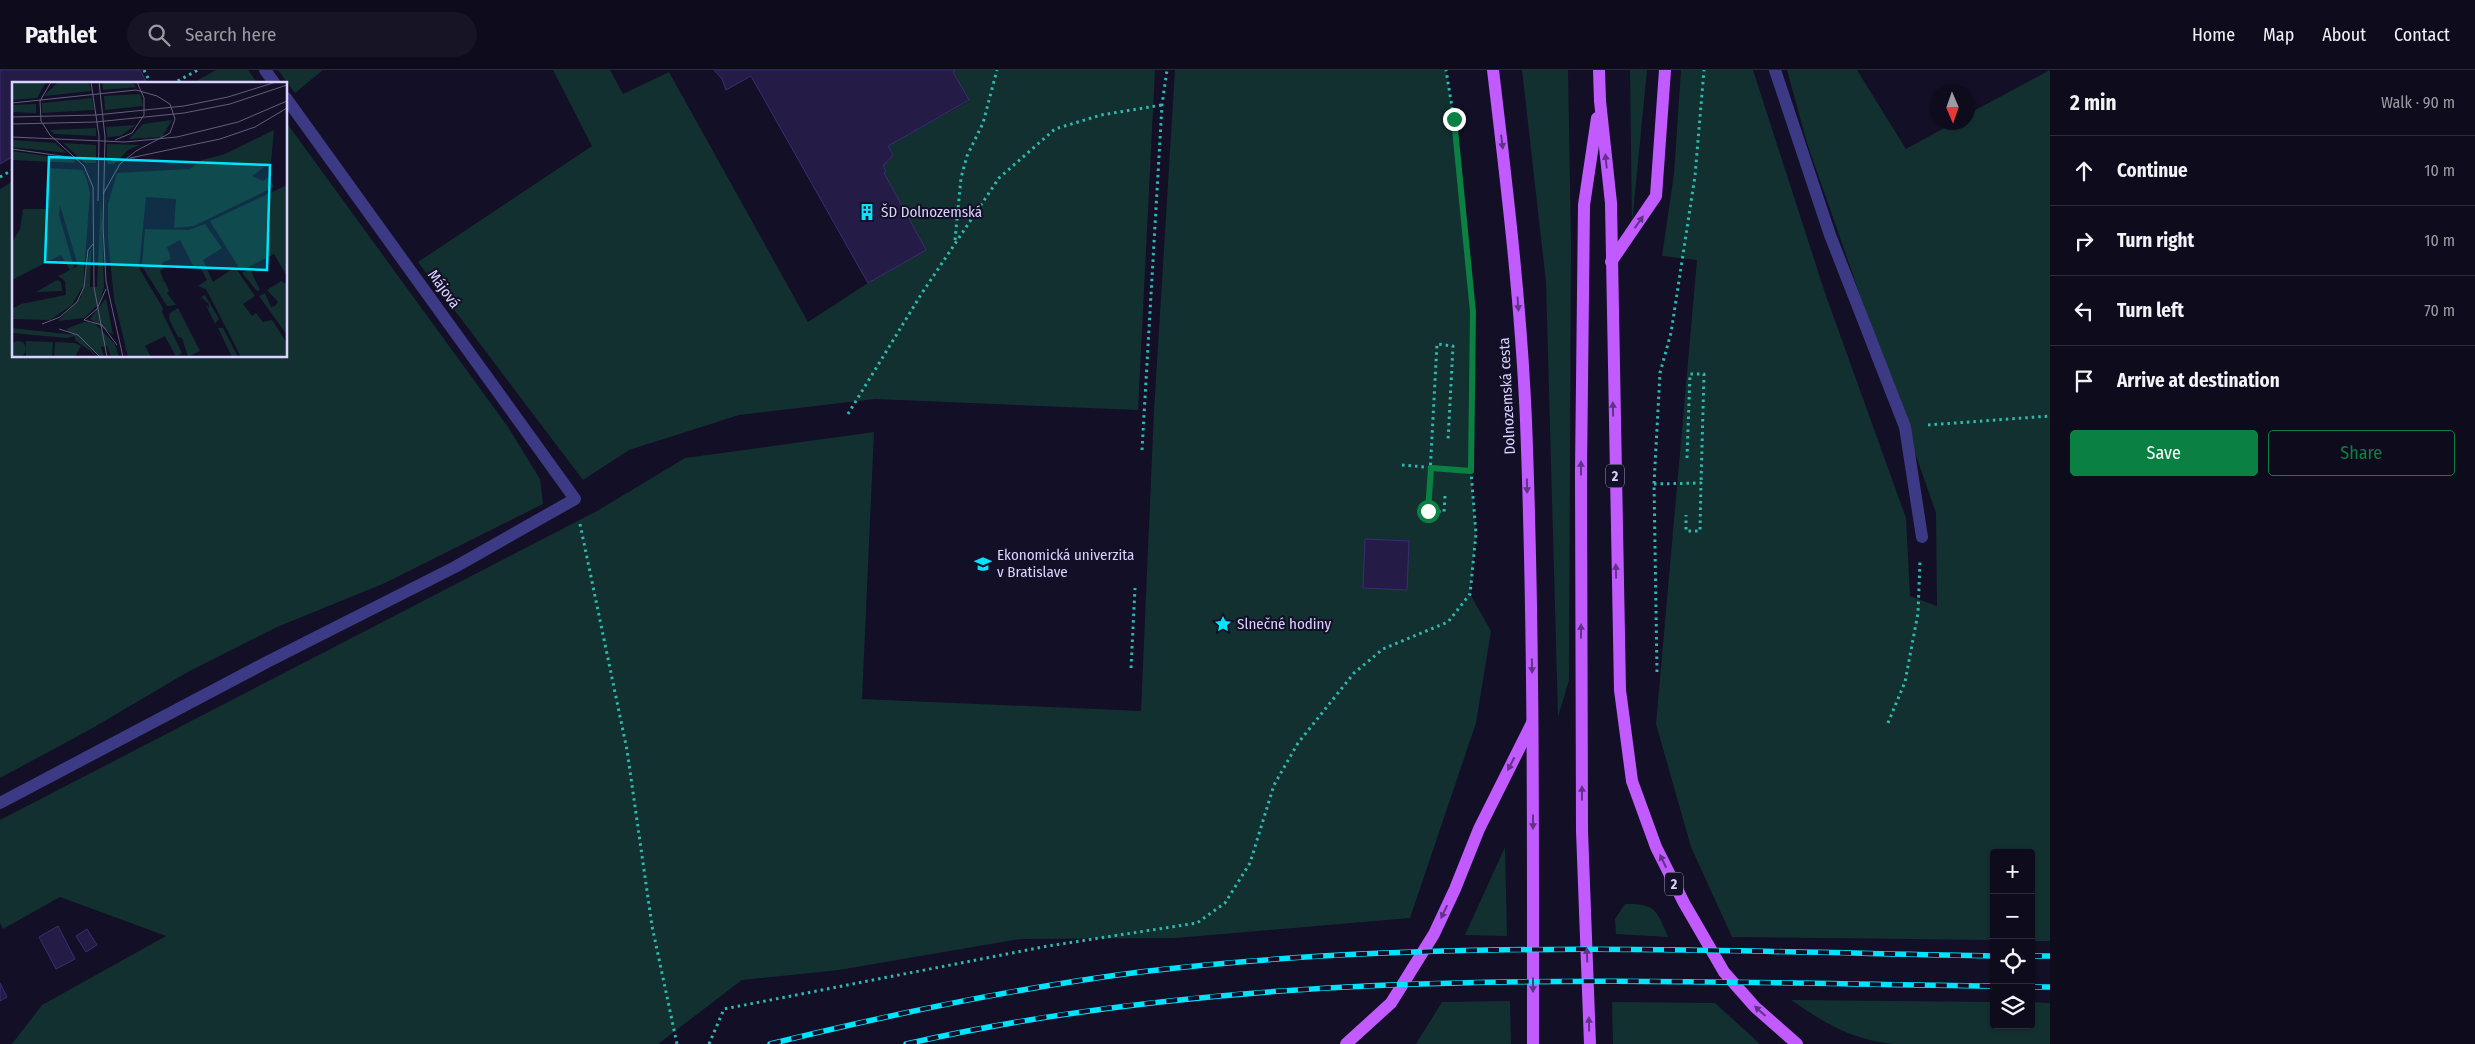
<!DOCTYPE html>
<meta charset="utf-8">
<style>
:root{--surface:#0e0b1c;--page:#171425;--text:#f1f3f6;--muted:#9b9ba3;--line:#2e2b3b;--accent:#0b8043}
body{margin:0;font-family:"Fira Sans Condensed",sans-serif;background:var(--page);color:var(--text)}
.controls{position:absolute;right:15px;bottom:15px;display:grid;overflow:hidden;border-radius:5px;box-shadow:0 1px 4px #0004}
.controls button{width:45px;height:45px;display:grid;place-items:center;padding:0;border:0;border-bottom:1px solid var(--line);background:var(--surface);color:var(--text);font:25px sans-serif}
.compass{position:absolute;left:1930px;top:15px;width:45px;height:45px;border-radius:50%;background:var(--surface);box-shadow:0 1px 4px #0004;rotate:178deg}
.stop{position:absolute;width:15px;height:15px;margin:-11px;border:4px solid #0b8043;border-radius:50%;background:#fff}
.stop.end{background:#0b8043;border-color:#fff;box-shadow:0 1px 5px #0008}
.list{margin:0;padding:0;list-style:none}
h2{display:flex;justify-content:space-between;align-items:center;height:65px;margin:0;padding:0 20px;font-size:21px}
h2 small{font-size:16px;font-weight:400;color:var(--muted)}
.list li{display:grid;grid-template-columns:32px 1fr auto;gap:15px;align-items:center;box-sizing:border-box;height:70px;padding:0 20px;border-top:1px solid var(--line)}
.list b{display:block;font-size:19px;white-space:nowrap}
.list em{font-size:16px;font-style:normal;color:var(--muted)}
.actions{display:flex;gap:10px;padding:15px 20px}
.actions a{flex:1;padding:11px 0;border:1px solid var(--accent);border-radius:5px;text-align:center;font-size:18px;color:var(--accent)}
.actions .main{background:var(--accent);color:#fff}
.icon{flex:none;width:28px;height:28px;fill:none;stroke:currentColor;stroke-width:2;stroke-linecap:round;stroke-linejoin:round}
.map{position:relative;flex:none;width:2050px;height:974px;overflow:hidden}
header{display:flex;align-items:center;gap:30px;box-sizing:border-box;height:70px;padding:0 25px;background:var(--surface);border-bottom:1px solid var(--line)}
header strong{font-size:24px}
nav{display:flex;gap:28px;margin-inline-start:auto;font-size:18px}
.search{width:350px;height:45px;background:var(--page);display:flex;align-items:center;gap:12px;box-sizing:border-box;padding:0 18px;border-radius:28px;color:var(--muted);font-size:19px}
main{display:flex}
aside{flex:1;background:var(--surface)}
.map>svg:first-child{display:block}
</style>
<header>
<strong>Pathlet</strong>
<div class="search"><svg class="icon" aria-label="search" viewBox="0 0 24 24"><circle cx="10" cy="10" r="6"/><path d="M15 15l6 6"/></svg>Search here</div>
<nav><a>Home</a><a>Map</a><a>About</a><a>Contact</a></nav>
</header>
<main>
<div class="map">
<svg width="2050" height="974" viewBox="0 0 2050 974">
<rect width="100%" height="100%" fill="#130f26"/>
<g fill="#12302f">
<path d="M216 0H248L258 14H191Z"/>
<path d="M278 0H323L295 23Z"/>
<path d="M553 0H610L623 24 669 2 808 252 868 213 926 180 884 103 886 102 883 96 893 85 888 76 969 31 953 2 955 0H1155L1138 340 875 329 739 345 629 380 583 410 418 192 592 76Z"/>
<path d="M1175 0H1446L1454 49 1473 242 1471 401 1476 464 1470 524 1491 561 1476 653 1410 848 1176 868 1020 869 839 900 742 910 658 974H12L42 935 166 866 60 827 3 859 0 853V750L597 441 685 388 874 362 862 629 1141 641 1154 341Z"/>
<path d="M1522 0H1568L1571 172 1569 610 1558 647 1546 212Z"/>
<path d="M1630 0H1647L1632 154Z"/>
<path d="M1681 0H1753L1825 223 1906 448 1910 526 1937 536 1936 443 1807 73 1787 0H1857L1906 79 1953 53 1968 52V44L2050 0V871H2031V783H1994V870L1732 867 1691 777 1656 654 1697 190 1662 186 1674 104Z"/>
<path d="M286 52 508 357 540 409 543 434 385 513 277 557 186 603 91 659 0 708V119L14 111V286H286Z"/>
<path d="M1505 777 1507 866 1465 865Z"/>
<path d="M1625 834C1656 833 1657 841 1668 867L1616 864 1615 849Z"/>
<path d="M1791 930 1994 932V955H2031V932L2050 933V974H1894C1852 970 1826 954 1791 930Z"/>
<path d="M1510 931 1511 974H1416L1442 932Z"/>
<path d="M1612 932 1715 933 1760 974H1613Z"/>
</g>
<g fill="#241b47" stroke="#3b2d73">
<path d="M0 0H140L147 13 14 14V86L0 94Z"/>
<path d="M714 0H955L953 2 969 30 888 76 893 85 883 96 886 102 884 103 926 180 868 213 751 6 726 20 722 9Z"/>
<path d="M1365 469 1409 471 1407 520 1363 518Z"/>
<path d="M58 856 75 889 56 899 39 867Z"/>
<path d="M87 859 97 875 86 882 76 866Z"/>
<path d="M0 913 7 927 0 931Z"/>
</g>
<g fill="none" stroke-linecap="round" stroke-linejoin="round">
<g stroke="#2fb8b0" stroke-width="3" stroke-dasharray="2.5 4" stroke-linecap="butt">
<path d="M144 0 151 14"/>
<path d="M172 14 198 0"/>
<path d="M0 107 14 99"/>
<path d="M955 170 961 108 967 86 983 53 997 0"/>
<path d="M848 344 922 223 999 108 1055 59 1101 45 1162 35"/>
<path d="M1928 355 2050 346"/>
<path d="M1142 380 1162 35 1167 0"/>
<path d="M1687 388 1690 304H1704L1701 413"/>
<path d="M1402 395 1471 401"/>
<path d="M1654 414 1701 413 1700 461H1686V445"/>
<path d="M1445 426 1444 442 1428 441 1437 274 1453 276 1448 371"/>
<path d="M580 454 627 680 652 856 677 974"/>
<path d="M1131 598 1135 518"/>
<path d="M1657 602 1654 414 1660 303 1671 263 1695 106 1704 0"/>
<path d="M1888 653 1905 612 1918 543 1920 491"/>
<path d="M709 974 724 939 1048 876 1197 853 1225 833 1250 793 1274 715 1298 673 1354 603 1383 579 1448 552 1470 524 1476 464 1471 401 1473 242 1454 49 1446 0"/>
</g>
<g stroke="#3d3a85" stroke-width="12">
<path d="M265 0 275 14"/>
<path d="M1775 0 1830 165 1905 357 1922 467"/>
<path d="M0 733 269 591 455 497 575 429 286 28"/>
</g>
<g stroke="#c25bff" stroke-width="12">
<path d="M1493 0C1507 117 1521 234 1526 351 1534 559 1533 766 1533 974"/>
<path d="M1599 0 1600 31 1611 133 1620 620 1632 711 1656 777 1684 833 1724 902 1755 937 1797 974"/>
<path d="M1611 192 1656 126 1665 0"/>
<path d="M1346 974 1391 933 1434 864 1455 819 1479 759 1532 653"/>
<path d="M1590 974 1582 761 1581 401 1584 135 1597 48"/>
</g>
<g stroke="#00e5ff" stroke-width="5.5">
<g id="rail">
<path d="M2031 886H2050"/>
<path d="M2031 917H2050"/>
<path d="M770 974C892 944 1015 918 1140 902 1423 868 1710 881 1994 886"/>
<path d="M906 974C1262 893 1631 912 1994 916"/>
</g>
</g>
<use href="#rail" stroke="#130f26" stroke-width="4" stroke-dasharray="11" stroke-linecap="butt"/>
</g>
<defs><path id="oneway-solid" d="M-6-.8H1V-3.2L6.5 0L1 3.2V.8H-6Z" transform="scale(1.25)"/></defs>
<g fill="#623188">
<use href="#oneway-solid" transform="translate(1502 72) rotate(83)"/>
<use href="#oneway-solid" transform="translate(1606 91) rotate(-96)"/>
<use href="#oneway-solid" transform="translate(1639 152) rotate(-55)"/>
<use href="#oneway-solid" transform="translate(1518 234) rotate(86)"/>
<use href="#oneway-solid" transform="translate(1613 339) rotate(-91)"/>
<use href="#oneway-solid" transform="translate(1581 398) rotate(-90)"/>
<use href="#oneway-solid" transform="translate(1527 416) rotate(89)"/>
<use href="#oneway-solid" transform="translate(1616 501) rotate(-91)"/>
<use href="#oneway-solid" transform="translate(1581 561) rotate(-90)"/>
<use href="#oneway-solid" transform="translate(1532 596) rotate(89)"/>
<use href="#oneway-solid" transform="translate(1511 694) rotate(117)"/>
<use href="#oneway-solid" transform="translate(1582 723) rotate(-90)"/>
<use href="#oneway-solid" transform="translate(1533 752) rotate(90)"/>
<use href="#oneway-solid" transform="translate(1663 791) rotate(-116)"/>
<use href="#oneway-solid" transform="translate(1444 842) rotate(115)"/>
<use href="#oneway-solid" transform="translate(1587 885) rotate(-92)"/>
<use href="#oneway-solid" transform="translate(1533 915) rotate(90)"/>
<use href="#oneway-solid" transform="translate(1760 941) rotate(-138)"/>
<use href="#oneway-solid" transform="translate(1589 954) rotate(-91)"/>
</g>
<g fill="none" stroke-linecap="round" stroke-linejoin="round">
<path stroke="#0b8043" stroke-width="6" d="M1428 441 1431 398 1471 401 1473 242 1454 49"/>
</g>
<defs>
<g id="building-bare" transform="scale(1.35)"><path d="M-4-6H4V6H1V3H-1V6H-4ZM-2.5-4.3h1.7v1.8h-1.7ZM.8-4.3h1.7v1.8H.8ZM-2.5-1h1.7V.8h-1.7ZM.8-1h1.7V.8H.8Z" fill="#00e5ff" stroke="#130f26" stroke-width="2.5" paint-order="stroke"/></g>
<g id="university-bare" transform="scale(1.35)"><path d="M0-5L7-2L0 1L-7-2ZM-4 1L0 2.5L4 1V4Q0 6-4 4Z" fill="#00e5ff" stroke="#130f26" stroke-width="2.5" paint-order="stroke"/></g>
<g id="sight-bare" transform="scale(1.35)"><path d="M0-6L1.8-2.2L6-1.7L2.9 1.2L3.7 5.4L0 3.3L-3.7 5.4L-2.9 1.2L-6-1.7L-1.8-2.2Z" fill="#00e5ff" stroke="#130f26" stroke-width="2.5" paint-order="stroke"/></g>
</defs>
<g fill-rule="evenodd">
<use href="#building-bare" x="867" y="142"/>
<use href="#university-bare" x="983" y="494"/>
<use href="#sight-bare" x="1223" y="554"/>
</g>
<g text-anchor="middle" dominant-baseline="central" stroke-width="4" stroke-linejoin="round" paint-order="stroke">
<g fill="#130f26" stroke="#9e99be" stroke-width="1">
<rect x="1606" y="394.5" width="18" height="23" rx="4"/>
<rect x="1665" y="802.5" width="18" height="23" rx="4"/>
</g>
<g font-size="14" font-weight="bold" fill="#d9d4ff">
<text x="1615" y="406">2</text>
<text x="1674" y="814">2</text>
</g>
<g font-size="15" fill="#d9d4ff" stroke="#130f26" text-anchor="start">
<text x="881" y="142">ŠD Dolnozemská</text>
<text x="997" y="485">Ekonomická univerzita<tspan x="997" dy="17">v Bratislave</tspan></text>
<text x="1237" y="554">Slnečné hodiny</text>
</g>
<g font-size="15" fill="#d9d4ff" stroke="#130f26">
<text transform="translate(444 219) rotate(54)">Májová</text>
<text transform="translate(1507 326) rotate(-93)">Dolnozemská cesta</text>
</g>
</g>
<g transform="translate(12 12)">
<rect width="275" height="275" fill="#130f26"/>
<path d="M0 0H34L25 16 0 18ZM46 0H77L79 9 32 14ZM90 0H119L125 5 91 8ZM128 12 131 24 93 28 92 14ZM80 16 82 28 30 31V21ZM24 22V31L0 30V23ZM160 38 150 55 117 57 131 42ZM124 43 108 54 95 55 94 45ZM84 46V54L42 52 38 48ZM262 48 259 80 240 94 251 99 257 95 262 105 182 144 162 146 164 117 134 115 127 186 151 226 150 230 170 271 164 275 153 254 133 264 139 275H116L102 217 96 157V122L105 91 178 87 190 78 213 72ZM0 58 43 61 55 71 0 65ZM51 61 84 63V81H73ZM95 62 128 63 116 68 102 82H95ZM0 69 61 78 64 81 0 78ZM35 86 71 88 75 98 78 111 71 204 60 223 38 238 0 237V227L9 222 54 213 53 199 46 194 66 184 48 123 47 133 62 185 58 188 49 173 0 198V160L8 147 11 127H34ZM275 103V194L262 172 229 189 198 139ZM89 112 92 205 87 222 72 236 46 239 69 215 79 165 78 205H85ZM193 142 210 166 191 178 201 200 223 185 243 214 231 222 240 234 244 231 251 240 260 238 275 261V275H229L194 207 186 204 195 198 187 183 182 185 168 158 155 165 159 177 150 181 151 187 148 189 152 199 148 197 153 200 157 209 155 211 164 223 155 224 133 189 130 184 133 147 176 148ZM238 187 248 208 245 209 230 191ZM45 198 49 200 50 209 24 210ZM269 199 275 202V253L247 214 253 211 259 225 263 224 266 220 255 208ZM193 213 207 237 203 242 194 223 197 226V222L189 215ZM94 216 101 253 78 237ZM166 226 188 269 176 275 170 256 166 255 157 237 158 231ZM72 240 82 241 103 262 107 275H99L95 264 89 265 92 275H89L54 247ZM0 246 64 253 86 275 63 258V254L55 256 0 251ZM206 246H211L226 275H220ZM14 259 41 260 40 275H14ZM-2 267a8 8 0 1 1 16 0a8 8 0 1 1-16 0ZM43 260 63 261 69 264 63 275H42Z" fill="#12302f"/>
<path fill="none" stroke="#625e7d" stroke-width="1" d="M39 0 28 19 29 39 38 53 72 84 81 105 82 205 95 275M79 0 87 54 86 119M87 0 93 55 91 145 94 199 111 275M0 21 124 8 145 14 158 22 163 37 158 51 124 69 108 82 91 112M0 35 84 33 172 24 216 15 264 0M0 42 84 40 172 31 218 22 275 3M0 55 113 60 165 55 226 40 275 19M103 58 120 51 132 33V16L125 0M0 67 64 76M118 76 208 57 243 45 275 26M72 238 90 243 105 263M72 238 85 227 94 207M30 242 48 235 65 220 72 205 76 168 81 162M47 247 66 253 88 275"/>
<path fill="#00e5ff" fill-opacity="0.15" stroke="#00e5ff" stroke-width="2.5" d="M37 75 258 83 255 188 33 180Z"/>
<rect width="275" height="275" fill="none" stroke="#d9d4ff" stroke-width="2.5"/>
</g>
</svg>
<div class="controls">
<button>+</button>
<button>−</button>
<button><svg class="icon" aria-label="locate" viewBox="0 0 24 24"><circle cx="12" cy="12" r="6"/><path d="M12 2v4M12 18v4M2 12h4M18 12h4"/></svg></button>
<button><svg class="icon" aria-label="layers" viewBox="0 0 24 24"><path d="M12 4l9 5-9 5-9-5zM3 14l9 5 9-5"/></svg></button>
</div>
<svg class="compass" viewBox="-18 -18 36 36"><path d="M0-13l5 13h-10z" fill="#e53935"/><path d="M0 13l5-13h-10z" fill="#9b9ba3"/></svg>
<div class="stop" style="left:1428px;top:441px"></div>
<div class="stop end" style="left:1454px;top:49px"></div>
</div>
<aside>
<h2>2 min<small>Walk · 90 m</small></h2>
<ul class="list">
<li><svg class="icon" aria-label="ahead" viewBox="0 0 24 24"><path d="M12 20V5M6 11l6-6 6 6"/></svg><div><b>Continue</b></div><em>10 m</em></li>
<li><svg class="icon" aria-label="right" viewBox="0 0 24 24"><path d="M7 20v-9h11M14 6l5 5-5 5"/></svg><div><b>Turn right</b></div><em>10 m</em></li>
<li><svg class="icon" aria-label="left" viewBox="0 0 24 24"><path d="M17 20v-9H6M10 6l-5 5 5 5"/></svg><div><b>Turn left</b></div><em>70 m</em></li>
<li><svg class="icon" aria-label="arrive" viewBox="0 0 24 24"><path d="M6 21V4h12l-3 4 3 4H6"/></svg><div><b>Arrive at destination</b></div></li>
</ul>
<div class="actions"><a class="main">Save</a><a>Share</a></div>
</aside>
</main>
